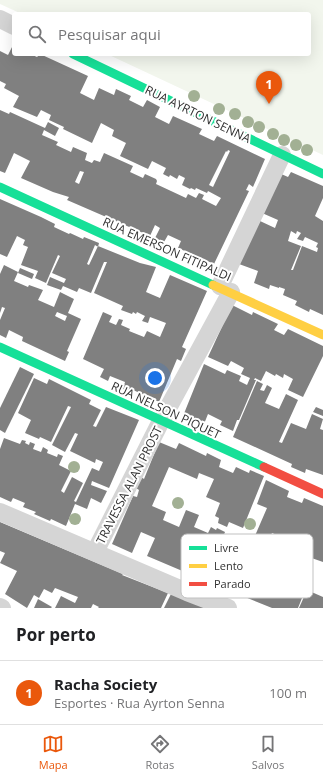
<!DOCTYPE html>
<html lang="pt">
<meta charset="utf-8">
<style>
:root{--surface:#fff;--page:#f2f2f2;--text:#202124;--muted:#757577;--line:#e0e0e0;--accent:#ea580c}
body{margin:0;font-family:"Open Sans",sans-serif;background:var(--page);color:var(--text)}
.you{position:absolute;left:155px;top:378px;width:14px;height:14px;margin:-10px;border:3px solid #fff;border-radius:50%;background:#1a73e8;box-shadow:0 0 0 6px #1a73e833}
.badge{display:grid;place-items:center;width:26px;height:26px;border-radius:50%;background:var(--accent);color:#fff;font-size:13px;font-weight:700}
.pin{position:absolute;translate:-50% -33px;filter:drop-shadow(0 1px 2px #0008)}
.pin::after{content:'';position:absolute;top:21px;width:14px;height:12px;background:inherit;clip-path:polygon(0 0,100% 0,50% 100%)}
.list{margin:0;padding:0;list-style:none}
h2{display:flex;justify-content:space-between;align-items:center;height:52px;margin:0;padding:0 16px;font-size:17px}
h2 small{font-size:13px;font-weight:400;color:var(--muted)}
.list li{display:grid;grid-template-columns:26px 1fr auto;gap:12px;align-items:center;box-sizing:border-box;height:64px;padding:0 16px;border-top:1px solid var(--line)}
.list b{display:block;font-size:15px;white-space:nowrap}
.list p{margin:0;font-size:13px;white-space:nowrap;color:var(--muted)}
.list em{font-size:13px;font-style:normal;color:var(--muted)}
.icon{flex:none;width:22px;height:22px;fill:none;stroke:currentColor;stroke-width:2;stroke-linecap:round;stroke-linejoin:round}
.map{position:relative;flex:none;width:323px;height:608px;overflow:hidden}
.search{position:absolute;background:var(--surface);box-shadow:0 4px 16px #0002;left:12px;right:12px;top:12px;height:44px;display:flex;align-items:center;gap:10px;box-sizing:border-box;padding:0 14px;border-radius:4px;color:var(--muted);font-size:15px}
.sheet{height:116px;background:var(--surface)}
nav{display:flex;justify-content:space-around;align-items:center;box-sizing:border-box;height:56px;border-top:1px solid var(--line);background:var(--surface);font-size:11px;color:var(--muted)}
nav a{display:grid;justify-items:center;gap:2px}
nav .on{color:var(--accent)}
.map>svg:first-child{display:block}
</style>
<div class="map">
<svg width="323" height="608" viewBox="0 0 323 608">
<rect width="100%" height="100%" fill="#fff"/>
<path fill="#f2f6ed" d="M0 0H323V155L107 54H309V14H22L0 4Z"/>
<g fill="#808080" fill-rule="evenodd">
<path d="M14 43V54H30L37 57 40 54 88 76 80 93 94 100 99 88 114 95 116 89 131 96 129 100 143 107 147 100 160 107 155 117 169 124 173 116 202 129 199 134 214 141 217 136 265 159 253 187 249 184 246 190 249 191 214 264 178 248 181 241 168 235 164 242 155 238 160 228 155 225 150 236 67 200 69 197 53 192 21 178 30 161 14 153 5 173 0 171V110L9 114 10 112 45 128 48 122 59 128 55 136 44 130 42 135 58 142 56 145 71 152 73 147 87 153 85 160 92 163 94 160 100 162 104 153 133 166 130 172 143 178 145 174 156 179 157 181 156 184 186 198 188 194 196 198 199 193 204 195 202 199 216 206 221 198 208 191 207 193 196 188 195 190 191 188 190 189 182 185 185 178 179 175 177 179 170 175 169 177 163 174 166 168 152 161 148 169 120 156 126 143 112 136 114 130 101 123 92 143 63 129 64 127 49 120 51 115 41 110 37 117 13 107 19 96 4 88 6 84 0 81V51L8 55ZM228 150 230 151 213 187 209 185 226 151 227 152ZM80 171 84 172 79 184 75 182Z"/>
<path d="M291 172 323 186V198L315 216 323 221V315L310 309 309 312 295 305 297 301 283 295 285 289 279 287V288L270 285 269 289 254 283 258 271 239 264 260 221 275 228 278 220 262 213 279 173 288 177ZM291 231 296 234 297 231 301 233 297 239 303 241 305 237 318 243 316 247 318 248 317 252 302 246 293 270H291L301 246 288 241Z"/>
<path d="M0 199 41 217 55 224 54 227 69 234 70 233 83 239 84 237 99 243 98 247 95 245 87 264 89 265 98 246 140 263 156 267 146 292 160 298 170 275 207 291 182 347 186 349 181 361 177 359 159 402 131 389 130 392 123 389 125 382 110 376 108 381 100 377 104 369 83 359 103 312 112 316 109 322 116 325 119 319 123 320 121 325 130 329 129 331 144 337 147 331 160 337 166 323 150 317 148 323 142 321 145 316 137 312 136 314 133 312 132 314 121 310 123 306 94 293 107 262H104L91 293 79 288 77 292 63 286 61 290 47 285 50 277 64 283 66 279 52 273 60 256 58 255 46 283 35 278 38 271 21 265 28 247 23 245 25 240 17 236 7 257 0 254Z"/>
<path d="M4 265 18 272 14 281 28 287 29 285 43 290 38 300 54 307 60 292 74 299 68 313 81 319 67 351 69 352 65 361 22 341 23 337 9 330 6 338 0 335V320L5 308 2 307 0 313V274ZM57 312 67 316 65 321 55 316Z"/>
<path d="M20 268 34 274 32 279 18 273Z"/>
<path d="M232 305 252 315 253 312 278 324 274 330 284 335 288 329 323 346V356L303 397 288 390 293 379 284 374 283 378 276 374 275 376 266 371 261 381 255 378 254 380H256L239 420H237L233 431 220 425 222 421 208 414 204 424 183 416 204 364 225 374 227 370 241 376 239 381 247 385 250 378 241 374 244 368 231 361 228 366 208 357Z"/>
<path d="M20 367 34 374 5 433 0 430V408Z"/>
<path d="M34 378 47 384 49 379 91 400 89 404 101 410 93 426 96 427 106 407 139 420 109 488 92 481 91 485 107 491 101 503 91 498 87 509 75 504 66 526 51 519 50 521 34 514 36 512 23 507 25 503 13 498 11 502 0 497V449L4 438 20 444 22 440 26 441 25 443 29 445 30 442 35 444 33 449 41 452 43 447 48 450 47 453 57 457 58 454 63 456 59 465 71 471 61 491 64 493 72 477 83 483 74 501 76 502 92 468 99 471 103 462 96 459 95 463 70 451 78 434 75 433 65 452 52 445 71 407 68 406 51 442 40 437 39 439 25 433 31 420 18 413Z"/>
<path d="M257 381 263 384 260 390 264 391 267 385 272 388 265 403 279 409 286 394 298 400 279 442 282 443 291 423 306 429 312 414 323 419 320 429 323 430V475L306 469 305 473 291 467 292 464 233 437Z"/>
<path d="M316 407 323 410V416L313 412Z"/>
<path d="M159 442 176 449 179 443 206 456 207 453 221 460 219 467 233 473 236 467 249 473 250 470 264 476 243 528 229 522 227 527 218 523 219 518 215 516 220 503 206 497 214 479 199 473 197 479 169 467 152 506 166 512 163 520 179 527 186 510 199 515 194 527 208 533 211 527 216 530 217 528 225 532 206 581 147 556 155 538 141 532 132 553 112 544 133 496 137 497 139 490 136 488 141 477 144 479Z"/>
<path d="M266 480 289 491 287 497 302 503 304 498 323 506V562L300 554 298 559 295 557 298 551 284 546 287 539 272 533 267 544V550L252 552 257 540 254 538 267 508 257 504Z"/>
<path d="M0 522 123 574 122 575 168 593 161 608H98L99 607 93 604 91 608H55L61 596 75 603 78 597 55 588 52 593 44 589 39 598 34 595 27 608 5 594 17 571 0 563 5 553 0 551Z"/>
<path d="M269 552 286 559 287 556 292 557 290 564 298 567 301 560 310 564 307 571 312 573 298 608H272L213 584 224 558 246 567 250 556 263 562 259 572 261 573Z"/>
<path d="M307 590 323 597V608H299Z"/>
<path d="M171 594 205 608H164Z"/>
<path d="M38 599 52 607 51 608H34Z"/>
</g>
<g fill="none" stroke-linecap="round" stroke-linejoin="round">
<g stroke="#d5d5d5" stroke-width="18">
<path d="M0 19 14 26"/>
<path d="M220 286 282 155"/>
<path d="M0 512 187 592 228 608"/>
<path d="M95 552 161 421 231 292"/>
<path d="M0 607 2 608"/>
</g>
<g stroke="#16e098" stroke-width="9">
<path d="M73 54 323 174"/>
<path d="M0 187 213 285"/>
<path d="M0 347 264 467"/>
</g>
<path stroke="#ffcf43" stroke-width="9" d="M213 285 323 335"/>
<path stroke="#f24e42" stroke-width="9" d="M264 467 323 494"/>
</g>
<g fill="#a2b094">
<circle cx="194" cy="96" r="6"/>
<circle cx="219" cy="109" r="6"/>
<circle cx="235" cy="114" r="6"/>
<circle cx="248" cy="122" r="6"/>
<circle cx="259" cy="127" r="6"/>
<circle cx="273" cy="134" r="6"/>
<circle cx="284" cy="140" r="6"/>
<circle cx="296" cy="145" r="6"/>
<circle cx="307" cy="150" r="6"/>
<circle cx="74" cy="467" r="6"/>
<circle cx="178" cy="503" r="6"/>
<circle cx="75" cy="519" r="6"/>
<circle cx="250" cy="524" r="6"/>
</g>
<g text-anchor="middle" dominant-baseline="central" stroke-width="4" stroke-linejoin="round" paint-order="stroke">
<g font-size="12" fill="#313131" stroke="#fff">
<text transform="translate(198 114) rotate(26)">RUA AYRTON SENNA</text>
<text transform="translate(167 249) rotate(24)">RUA EMERSON FITIPALDI</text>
<text transform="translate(166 410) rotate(25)">RUA NELSON PIQUET</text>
<text transform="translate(129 485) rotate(-63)">TRAVESSA ALAN PROST</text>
</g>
</g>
<rect x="181" y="534" width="132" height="64" rx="6" fill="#fff" stroke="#c1c1c1" stroke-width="1"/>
<rect x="189" y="546" width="18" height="4" fill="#16e098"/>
<rect x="189" y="564" width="18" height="4" fill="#ffcf43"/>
<rect x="189" y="582" width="18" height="4" fill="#f24e42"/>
<g font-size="11" fill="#313131">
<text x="214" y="552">Livre</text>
<text x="214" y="570">Lento</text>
<text x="214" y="588">Parado</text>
</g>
</svg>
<div class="you"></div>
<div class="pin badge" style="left:269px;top:104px">1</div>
<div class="search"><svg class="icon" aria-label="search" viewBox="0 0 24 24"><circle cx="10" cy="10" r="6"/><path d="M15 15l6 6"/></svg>Pesquisar aqui</div>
</div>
<section class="sheet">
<h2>Por perto<small></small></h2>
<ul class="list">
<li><span class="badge">1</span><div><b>Racha Society</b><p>Esportes · Rua Ayrton Senna</p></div><em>100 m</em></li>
</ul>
</section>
<nav>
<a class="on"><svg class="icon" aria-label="map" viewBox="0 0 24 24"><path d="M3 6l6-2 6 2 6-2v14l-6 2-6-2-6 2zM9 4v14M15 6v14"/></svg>Mapa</a>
<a><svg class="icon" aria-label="directions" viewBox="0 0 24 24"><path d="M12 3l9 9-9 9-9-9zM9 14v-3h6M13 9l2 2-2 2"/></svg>Rotas</a>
<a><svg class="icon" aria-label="saved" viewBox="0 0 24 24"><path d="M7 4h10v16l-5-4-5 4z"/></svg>Salvos</a>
</nav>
